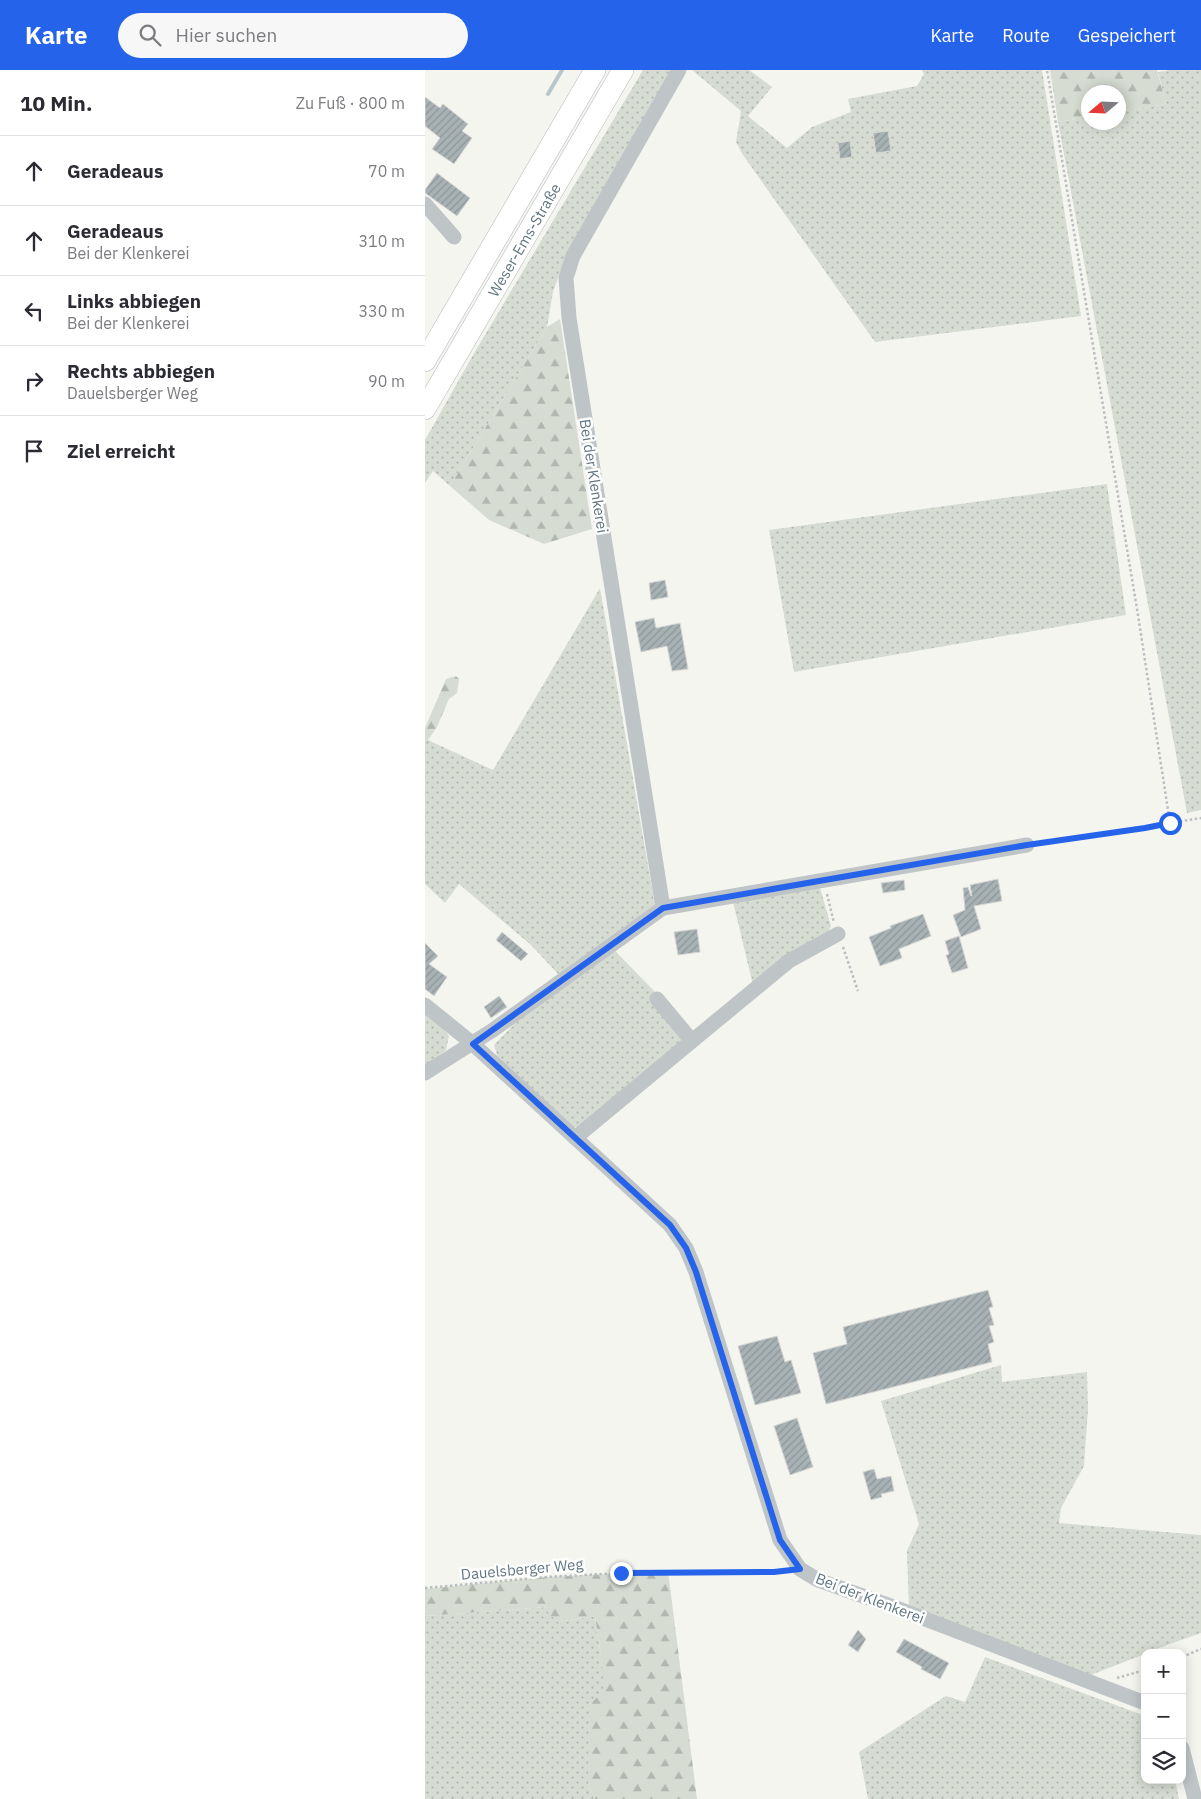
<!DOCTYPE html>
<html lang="de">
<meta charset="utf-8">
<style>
:root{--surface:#fff;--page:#f7f7f7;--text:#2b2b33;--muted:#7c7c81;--line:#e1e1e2;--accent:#2563eb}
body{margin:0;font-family:"IBM Plex Sans",sans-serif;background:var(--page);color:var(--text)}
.controls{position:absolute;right:15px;bottom:15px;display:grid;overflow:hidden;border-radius:10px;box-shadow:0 2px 12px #0003}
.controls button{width:45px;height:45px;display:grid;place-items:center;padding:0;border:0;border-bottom:1px solid var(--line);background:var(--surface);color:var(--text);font:25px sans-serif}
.compass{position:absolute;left:656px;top:15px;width:45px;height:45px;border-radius:50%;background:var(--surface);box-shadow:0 2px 12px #0003;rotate:251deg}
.stop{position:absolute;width:15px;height:15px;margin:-11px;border:4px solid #2563eb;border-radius:50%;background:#fff}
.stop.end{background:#2563eb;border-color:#fff;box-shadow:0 1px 5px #0008}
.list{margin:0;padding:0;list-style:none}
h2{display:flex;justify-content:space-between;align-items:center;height:65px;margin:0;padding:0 20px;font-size:21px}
h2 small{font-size:16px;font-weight:400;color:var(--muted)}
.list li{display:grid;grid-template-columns:32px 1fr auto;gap:15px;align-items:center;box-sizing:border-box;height:70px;padding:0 20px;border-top:1px solid var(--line)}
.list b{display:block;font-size:19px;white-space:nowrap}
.list p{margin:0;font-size:16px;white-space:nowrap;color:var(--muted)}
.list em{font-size:16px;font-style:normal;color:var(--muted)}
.icon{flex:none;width:28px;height:28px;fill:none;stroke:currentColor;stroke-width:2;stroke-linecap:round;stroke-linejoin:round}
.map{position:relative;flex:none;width:776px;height:1729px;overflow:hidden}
header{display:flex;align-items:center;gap:30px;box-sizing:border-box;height:70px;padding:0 25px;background:var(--accent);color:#fff}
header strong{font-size:24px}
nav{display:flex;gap:28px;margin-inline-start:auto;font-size:18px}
.search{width:350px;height:45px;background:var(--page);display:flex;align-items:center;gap:12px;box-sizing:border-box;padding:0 18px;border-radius:28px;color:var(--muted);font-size:19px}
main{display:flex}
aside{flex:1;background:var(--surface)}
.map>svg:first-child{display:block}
</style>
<header>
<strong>Karte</strong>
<div class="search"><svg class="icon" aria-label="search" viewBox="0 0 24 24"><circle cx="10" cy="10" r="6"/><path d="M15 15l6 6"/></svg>Hier suchen</div>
<nav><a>Karte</a><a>Route</a><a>Gespeichert</a></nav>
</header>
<main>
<aside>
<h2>10 Min.<small>Zu Fuß · 800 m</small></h2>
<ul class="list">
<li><svg class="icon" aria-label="ahead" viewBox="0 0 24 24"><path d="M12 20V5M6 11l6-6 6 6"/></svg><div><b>Geradeaus</b></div><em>70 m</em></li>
<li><svg class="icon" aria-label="ahead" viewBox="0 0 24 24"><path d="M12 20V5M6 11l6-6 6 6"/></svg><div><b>Geradeaus</b><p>Bei der Klenkerei</p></div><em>310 m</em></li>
<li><svg class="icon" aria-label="left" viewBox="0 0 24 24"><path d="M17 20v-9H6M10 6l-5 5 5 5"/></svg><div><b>Links abbiegen</b><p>Bei der Klenkerei</p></div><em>330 m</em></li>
<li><svg class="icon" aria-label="right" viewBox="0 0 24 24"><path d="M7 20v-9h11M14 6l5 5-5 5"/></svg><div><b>Rechts abbiegen</b><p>Dauelsberger Weg</p></div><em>90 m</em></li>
<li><svg class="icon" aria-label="arrive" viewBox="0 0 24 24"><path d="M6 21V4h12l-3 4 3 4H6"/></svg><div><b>Ziel erreicht</b></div></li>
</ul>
</aside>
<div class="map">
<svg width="776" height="1729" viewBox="0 0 776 1729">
<defs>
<pattern id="grass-dots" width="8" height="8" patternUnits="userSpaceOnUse" patternTransform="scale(1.25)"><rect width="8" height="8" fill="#d6dcd1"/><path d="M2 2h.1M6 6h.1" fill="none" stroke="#b1b7af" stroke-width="1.8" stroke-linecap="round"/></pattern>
<pattern id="forest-firs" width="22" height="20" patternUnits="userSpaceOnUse" patternTransform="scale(1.25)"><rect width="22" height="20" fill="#d6dcd1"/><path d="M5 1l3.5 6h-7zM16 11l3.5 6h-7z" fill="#b1b7af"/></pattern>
<pattern id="building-hatch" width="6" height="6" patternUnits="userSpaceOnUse" patternTransform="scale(1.25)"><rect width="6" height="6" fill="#a8b2b5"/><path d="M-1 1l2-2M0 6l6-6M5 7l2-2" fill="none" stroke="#8c9699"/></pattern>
</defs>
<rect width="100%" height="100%" fill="#f5f5f0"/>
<g fill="url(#grass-dots)">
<path d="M218 0H247L141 186 128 222 122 257 25 416 8 401 0 413V370L48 285Z"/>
<path d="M267 0H324L347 17 323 46 362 78 387 57 426 42 423 29 492 16 499 4 497 0H617L656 246 450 272 318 85 311 72 316 41Z"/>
<path d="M745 0H776V740L762 743 633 52 663 47 664 52H694V42L741 34 733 2Z"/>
<path d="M682 414 701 545 369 602 344 460Z"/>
<path d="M175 518 230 836 135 906 106 875 34 814 20 833 0 814V671L3 670 68 700Z"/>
<path d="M395 818 406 856 402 865 328 915 308 832Z"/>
<path d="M189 880 234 926 260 971 152 1057H148L73 988 69 975 98 945Z"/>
<path d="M0 941 15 954 24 966 21 980 0 996Z"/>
<path d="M576 1295 577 1312 662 1302 663 1339 659 1396 636 1438 634 1453 776 1465V1563L720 1583V1584L663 1606 484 1538 482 1481 494 1454 456 1331Z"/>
<path d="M122 1537 133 1552 170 1546 178 1600V1622L163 1711 169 1729H0V1546Z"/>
<path d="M560 1587 715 1644 720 1648V1710H750L754 1729H443L434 1682 521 1626 540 1632Z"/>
</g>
<g fill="url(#forest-firs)">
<path d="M625 0H732L741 34 694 42V22H664L663 47 633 52Z"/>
<path d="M135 249 167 459 119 474 64 450 25 416 122 257Z"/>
<path d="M31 606 34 609 32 623 24 629 12 657 3 670 0 671V658L21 609Z"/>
<path d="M243 1501 272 1729H169L163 1711 164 1635 178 1622V1600L170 1546 133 1552 123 1543 122 1537 0 1546V1519L123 1507Z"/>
</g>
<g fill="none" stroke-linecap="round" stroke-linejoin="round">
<path stroke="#b9c7cb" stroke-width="4" d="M123 24 137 0"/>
</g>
<g fill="url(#building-hatch)" stroke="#d6d6d3">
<path d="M0 27 15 38 18 34 43 54 37 61 47 68 29 94 7 79 15 68 0 56Z"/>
<path d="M463 61 466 81 451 83 448 63Z"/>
<path d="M425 71 427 87 415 89 413 73Z"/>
<path d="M12 103 45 128 32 146 0 123V120Z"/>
<path d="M240 510 243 527 226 530 224 513Z"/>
<path d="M229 548 231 558 255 553 263 599 247 601 242 576 216 582 210 552Z"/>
<path d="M573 809 577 831 549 836 556 859 536 867 528 845 540 840 538 818 543 817 546 826H547L545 815Z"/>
<path d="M479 810 480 820 458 823 456 813Z"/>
<path d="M498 844 506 866 474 879 477 888 455 896 444 867 466 858 465 856Z"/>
<path d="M272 859 275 882 253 885 249 862Z"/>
<path d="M77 862 103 884 96 891 71 870Z"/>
<path d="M534 866 543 898 527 903 521 885 524 884 520 871Z"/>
<path d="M0 873 13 886 4 894 22 907 9 926 0 919Z"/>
<path d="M74 926 82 937 66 948 59 937Z"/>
<path d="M563 1220 568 1237 564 1238 569 1255 564 1256 569 1272 563 1274 567 1292 401 1334 388 1283 422 1274 418 1257Z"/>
<path d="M352 1266 360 1292 366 1290 376 1323 330 1335 313 1276Z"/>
<path d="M372 1348 388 1397 365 1405 349 1356Z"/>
<path d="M449 1399 452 1409 466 1406 469 1421 456 1424 457 1427 446 1430 438 1402Z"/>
<path d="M433 1560 441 1569 433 1582 423 1575Z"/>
<path d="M479 1569 524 1593 515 1609 496 1599 497 1597 471 1582Z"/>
</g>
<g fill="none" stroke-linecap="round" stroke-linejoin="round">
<g stroke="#b4b9bb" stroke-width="22">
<g id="highway">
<path d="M0 291 170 0"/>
<path id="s1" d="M0 339 198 0"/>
</g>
</g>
<g stroke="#bbbec0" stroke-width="2.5" stroke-dasharray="2.5 2.5" stroke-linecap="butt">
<path d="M745 753 776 748"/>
<path d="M616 773 720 758 745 753 713 545 622 0"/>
<path d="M402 824 409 853"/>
<path d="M418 877 433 921"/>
<path d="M0 1518 122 1507 196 1503 360 1501"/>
<path d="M757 1587 776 1579"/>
<path d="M692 1608 720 1600"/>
</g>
<g stroke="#bfc5c7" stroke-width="15">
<path d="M0 134 29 167"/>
<path d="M238 838 144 248 141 208 148 186 254 0"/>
<path d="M0 935 48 974 245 1155 261 1178 271 1202 355 1470 375 1499 393 1510 466 1536 720 1633"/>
<path d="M267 971 364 891 413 864"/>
<path d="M0 1003 68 960 238 838 602 775"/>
<path d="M150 1068 267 971 232 929"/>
<path d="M757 1678 770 1729"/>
</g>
<use href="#highway" stroke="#fff" stroke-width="21"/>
</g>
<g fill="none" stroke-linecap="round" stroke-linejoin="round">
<path stroke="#2563eb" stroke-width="6" d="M196 1503 349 1502 375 1499 355 1470 271 1202 261 1178 245 1155 48 974 238 838 602 775 720 758 745 753"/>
</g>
<g text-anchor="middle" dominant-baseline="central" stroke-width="5" stroke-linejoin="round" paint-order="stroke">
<g font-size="15" fill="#627783" stroke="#fff">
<text stroke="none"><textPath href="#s1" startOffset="196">Weser-Ems-Straße</textPath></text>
<text transform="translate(169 406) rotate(81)">Bei der Klenkerei</text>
<text transform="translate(97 1499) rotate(-5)">Dauelsberger Weg</text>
<text transform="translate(445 1528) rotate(21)">Bei der Klenkerei</text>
</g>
</g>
</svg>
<div class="controls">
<button>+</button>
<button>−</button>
<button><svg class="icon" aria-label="layers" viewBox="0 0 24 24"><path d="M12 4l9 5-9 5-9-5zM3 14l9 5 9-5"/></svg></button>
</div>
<svg class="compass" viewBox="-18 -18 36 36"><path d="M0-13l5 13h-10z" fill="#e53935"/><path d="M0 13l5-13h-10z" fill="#7c7c81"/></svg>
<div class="stop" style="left:745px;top:753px"></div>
<div class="stop end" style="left:196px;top:1503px"></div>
</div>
</main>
